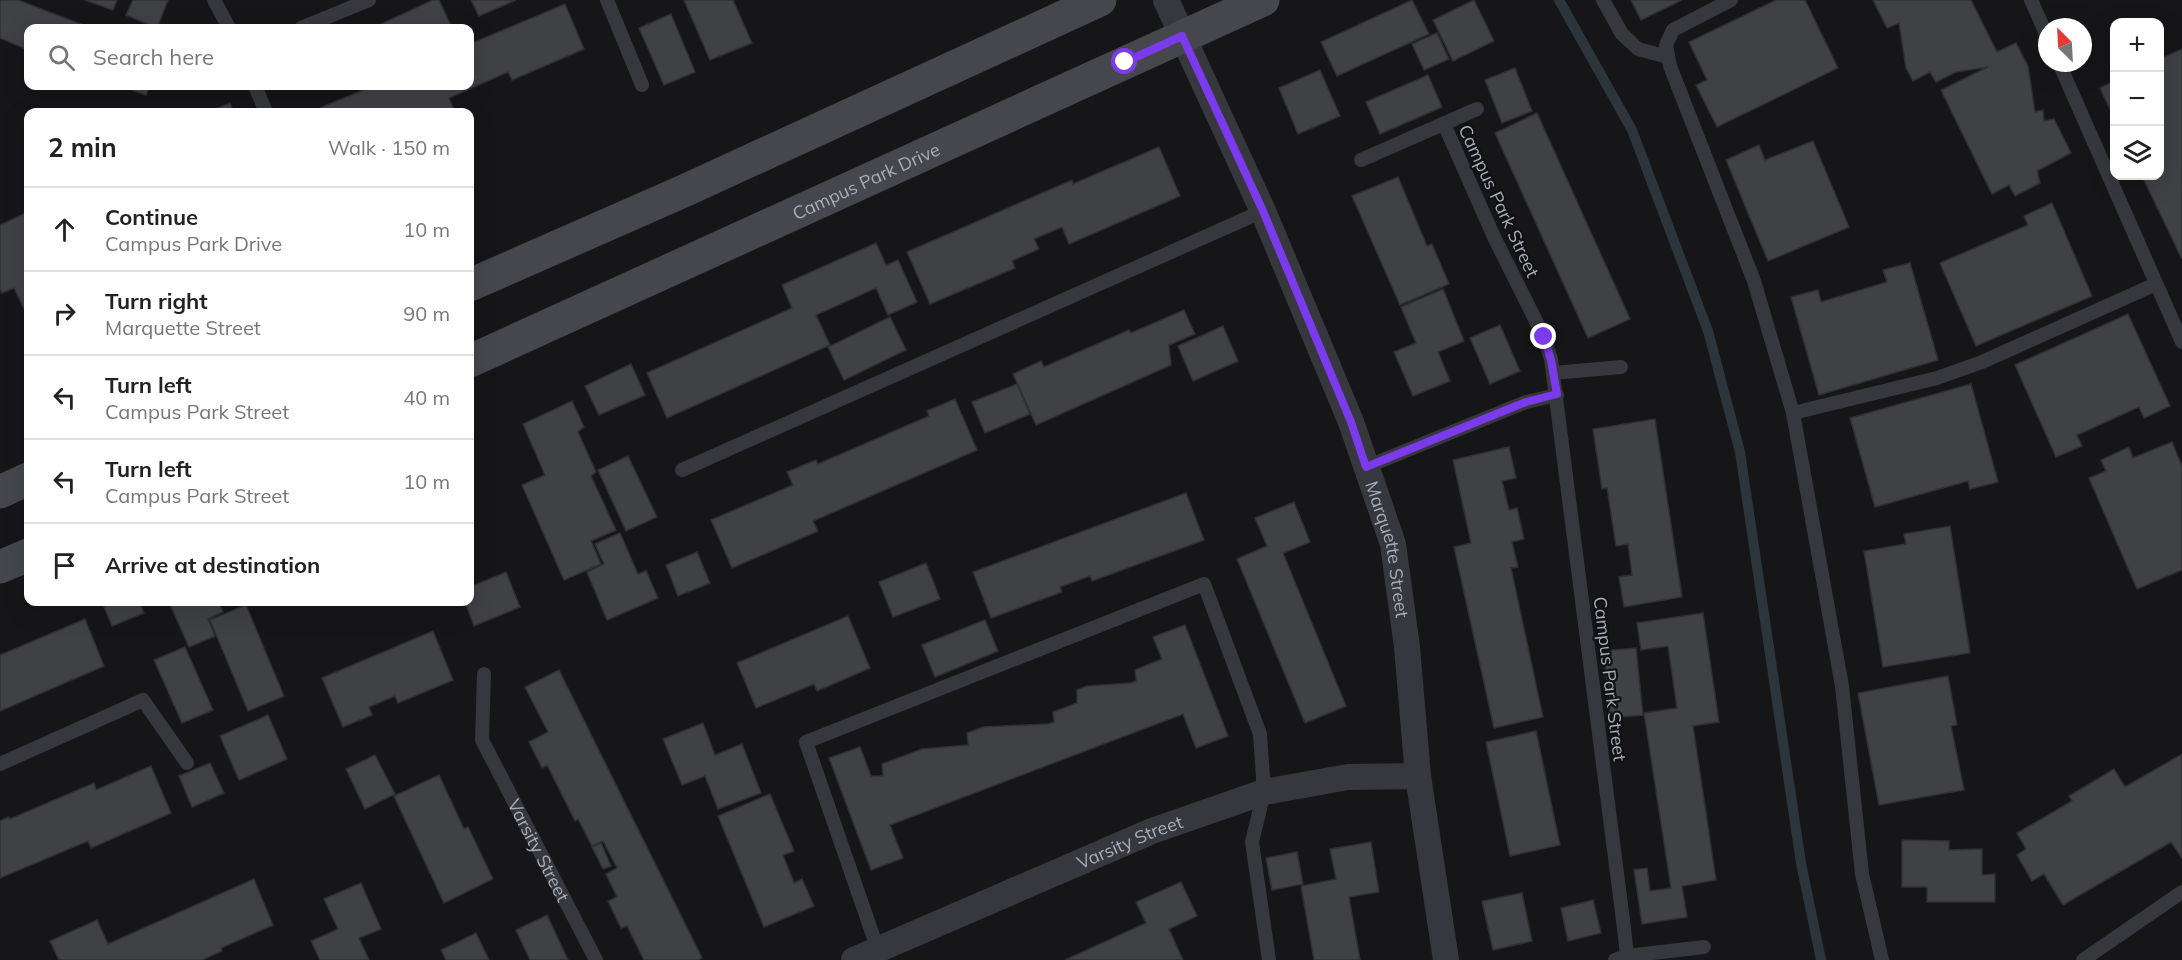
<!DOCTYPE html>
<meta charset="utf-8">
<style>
:root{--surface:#fff;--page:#f6f6f6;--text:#222;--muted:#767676;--line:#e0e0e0}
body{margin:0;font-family:Mulish,sans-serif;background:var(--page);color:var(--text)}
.controls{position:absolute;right:18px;top:18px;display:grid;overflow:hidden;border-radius:12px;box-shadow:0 6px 24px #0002}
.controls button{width:54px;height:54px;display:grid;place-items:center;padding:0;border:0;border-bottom:2px solid var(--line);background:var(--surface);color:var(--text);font:30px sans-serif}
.compass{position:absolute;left:2038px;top:18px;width:54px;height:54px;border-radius:50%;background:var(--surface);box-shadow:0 6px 24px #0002;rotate:336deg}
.stop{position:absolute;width:18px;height:18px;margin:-14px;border:4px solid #7c3aed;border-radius:50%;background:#fff}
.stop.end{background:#7c3aed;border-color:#fff;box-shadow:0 2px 6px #0008}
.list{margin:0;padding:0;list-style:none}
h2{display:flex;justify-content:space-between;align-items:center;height:78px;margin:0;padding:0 24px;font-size:26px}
h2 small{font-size:20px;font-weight:400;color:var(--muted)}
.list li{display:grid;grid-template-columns:39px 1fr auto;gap:18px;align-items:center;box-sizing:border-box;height:84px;padding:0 24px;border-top:2px solid var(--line)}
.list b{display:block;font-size:22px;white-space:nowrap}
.list p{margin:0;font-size:20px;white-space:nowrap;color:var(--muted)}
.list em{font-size:20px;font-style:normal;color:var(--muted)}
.icon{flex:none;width:33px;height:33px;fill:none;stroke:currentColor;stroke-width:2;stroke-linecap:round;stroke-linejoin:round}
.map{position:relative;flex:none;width:2182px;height:960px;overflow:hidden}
.search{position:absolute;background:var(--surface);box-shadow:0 6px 24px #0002;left:24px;top:24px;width:450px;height:66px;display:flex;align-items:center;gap:15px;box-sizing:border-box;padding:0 21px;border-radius:12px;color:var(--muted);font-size:22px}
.panel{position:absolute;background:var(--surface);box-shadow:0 6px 24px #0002;left:24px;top:108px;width:450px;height:498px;border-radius:12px}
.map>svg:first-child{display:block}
</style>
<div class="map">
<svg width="2182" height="960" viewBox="0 0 2182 960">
<rect width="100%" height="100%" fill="#161618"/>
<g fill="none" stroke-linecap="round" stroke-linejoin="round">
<path stroke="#2c353c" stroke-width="10" d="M1559 0 1632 130 1708 331 1740 452 1801 863 1821 960"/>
</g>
<g fill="#404145" stroke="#303034" stroke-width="1.5">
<path d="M0 0H18L91 28H28V50L0 38Z"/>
<path d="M85 0H117L113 10Z"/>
<path d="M133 0H168L157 28 126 15Z"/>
<path d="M433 0H439L452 28H383L381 24Z"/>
<path d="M471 0H516L479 16Z"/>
<path d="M684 0H733L752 43 710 60Z"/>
<path d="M1412 0 1429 34 1337 76 1321 42Z"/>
<path d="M1474 0 1494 41 1453 61 1433 20Z"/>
<path d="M1631 0H1682L1641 20Z"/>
<path d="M1776 0H1805L1838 68 1717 127 1696 85 1707 80 1689 42Z"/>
<path d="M1873 0H1971L1997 52 2016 43 2028 66 2035 112 2043 110 2044 121 2054 119 2071 153 2037 171 2040 183 2015 196 2009 185 1992 194 1941 90 1988 67 1956 72 1936 82 1930 72 1913 81 1906 68 1899 23 1887 28Z"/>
<path d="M565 4 584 49 512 80 508 72 449 98 455 112H310L373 86H470V44Z"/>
<path d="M671 14 695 72 664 85 639 28Z"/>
<path d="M1437 33 1449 59 1424 70 1412 44Z"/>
<path d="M2182 49V259L2142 176H2160V59Z"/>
<path d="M1515 68 1532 111 1502 123 1485 80Z"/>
<path d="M1320 70 1340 116 1298 134 1279 88Z"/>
<path d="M1428 75 1442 107 1380 134 1366 102Z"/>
<path d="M2114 81V118L2100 88Z"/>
<path d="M120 86H150L146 95Z"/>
<path d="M230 103 234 112H208Z"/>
<path d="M1537 113 1630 319 1588 338 1495 133Z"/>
<path d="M1813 141 1849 227 1768 261 1726 160 1759 145 1765 160Z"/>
<path d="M1159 147 1180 196 1069 244 1062 227 1034 239 1039 249 1012 261 1015 268 930 304 907 252 1072 180 1073 184Z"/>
<path d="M1398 177 1427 246 1432 244 1449 284 1400 305 1352 196Z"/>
<path d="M2052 203 2092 296 1976 346 1940 263 2028 225 2024 216Z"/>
<path d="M28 212V314L27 315 14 288 2 293 0 289V225Z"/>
<path d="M876 243 886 265 898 260 917 302 888 315 876 288 816 315 830 345 667 418 647 373 792 308 782 285Z"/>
<path d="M1910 263 1938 360 1819 395 1791 297 1818 290 1821 302 1887 282 1883 270Z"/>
<path d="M1443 289 1464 341 1438 352 1450 381 1413 396 1394 352 1416 343 1401 307Z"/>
<path d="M1184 310 1195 334 1169 345 1171 365 1036 425 1013 374 1041 361 1044 367 1129 330 1131 333Z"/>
<path d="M2128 314 2170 406 2144 418 2139 407 2077 435 2082 446 2056 457 2015 365Z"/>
<path d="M890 317 906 350 844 380 828 347Z"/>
<path d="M1500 325 1520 371 1490 384 1470 338Z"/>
<path d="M1223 326 1238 361 1193 381 1178 346Z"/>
<path d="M631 364 645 395 599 415 585 386Z"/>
<path d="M1017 384 1030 414 985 433 972 402Z"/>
<path d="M1971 384 1998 482 1970 489 1968 481 1875 507 1850 418Z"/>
<path d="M955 399 977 450 813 521 818 531 732 568 711 520 793 485 787 472 816 460 818 464 929 416 927 411Z"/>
<path d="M572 401 584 427 578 432 596 472 591 476 616 530 591 541 601 564 564 580 522 485 545 475 523 424Z"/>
<path d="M1655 419 1682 597 1624 607 1619 577 1632 575 1628 544 1616 546 1607 488 1602 489 1593 429Z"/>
<path d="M2172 442 2182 466V570L2137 589 2089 478 2106 471 2101 460 2129 447 2133 458Z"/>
<path d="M1509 447 1516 478 1502 481 1509 510 1517 508 1524 539 1512 542 1518 567 1511 568 1543 717 1494 728 1454 547 1471 543 1453 460Z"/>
<path d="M628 456 657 517 626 531 598 470Z"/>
<path d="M1186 493 1204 540 1092 581 1090 576 1060 587 1062 592 991 618 973 572Z"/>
<path d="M1294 502 1310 542 1283 553 1346 706 1305 723 1237 559 1267 546 1255 518Z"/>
<path d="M1950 526 1970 653 1883 667 1864 551 1906 544 1904 534Z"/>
<path d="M620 533 638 574 646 571 658 598 607 620 587 572 604 564 595 544Z"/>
<path d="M697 552 710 583 678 596 666 565Z"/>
<path d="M926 563 940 599 893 617 879 582Z"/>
<path d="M506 572 520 607 474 626 465 602H470V587Z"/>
<path d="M102 602H139L144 613 112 626Z"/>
<path d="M169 602H218L223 612 208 619 215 636 189 647Z"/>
<path d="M246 605 284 696 248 711 210 620Z"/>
<path d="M1703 613 1719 722 1693 726 1716 880 1682 886 1687 917 1642 924 1634 870 1647 868 1650 891 1671 888 1644 713 1677 708 1668 646 1641 650 1637 623Z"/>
<path d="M848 616 870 668 817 691 814 684 756 708 737 663Z"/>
<path d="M85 619 104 666 0 711V655Z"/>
<path d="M985 620 998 651 935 677 922 645Z"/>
<path d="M1185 625 1228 736 1196 748 1183 714 890 825 903 858 871 870 829 758 860 747 871 776H883L882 764 922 749 968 745 967 733 983 727 1047 724 1054 722 1053 712 1077 703V690L1087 686 1131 683 1136 681 1135 670 1162 659 1153 637Z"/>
<path d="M433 631 453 680 398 703 395 696 369 707 372 715 343 727 322 678Z"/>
<path d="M185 647 213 710 182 723 154 660Z"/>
<path d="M1636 648 1643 715 1610 718 1604 651Z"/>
<path d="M559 670 702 958 698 960H644L627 926 621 928 608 901 617 897 606 874 617 868 603 841 592 846 578 819 575 821 547 765 542 768 529 742 548 732 525 687Z"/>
<path d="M1948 676 1957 725 1951 726 1964 790 1879 805 1858 693Z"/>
<path d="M268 715 287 759 239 780 220 736Z"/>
<path d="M703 723 715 755 742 744 761 793 718 809 705 776 682 785 663 739Z"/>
<path d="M1536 731 1560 845 1510 856 1486 742Z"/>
<path d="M2182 754V858L2171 842 2063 905 2044 874 2032 881 2017 855 2026 849 2017 833 2072 801 2069 796 2114 769 2125 787Z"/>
<path d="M375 755 395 794 365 809 346 769Z"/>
<path d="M210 763 224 793 192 807 179 776Z"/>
<path d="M151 766 171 813 91 848 88 841 0 878V821L9 817 10 819 94 783 96 790Z"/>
<path d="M439 775 464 829 468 827 493 879 444 903 394 796Z"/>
<path d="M770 794 794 851 783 855 794 883 802 879 814 906 764 927 718 816Z"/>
<path d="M1902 840 1949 841V850L1982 849V875L1995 874V902H1927V887H1902Z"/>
<path d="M1371 842 1379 892 1349 897 1360 960H1314L1301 886 1336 879 1330 849Z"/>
<path d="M601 843 611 866 603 869 592 847Z"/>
<path d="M1297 852 1303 884 1272 890 1266 858Z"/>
<path d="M254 879 273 925 221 948 222 951 202 960H59L50 941 97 920 108 944Z"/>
<path d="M1181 882 1197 916 1169 929 1183 960H1065L1146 923 1136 902Z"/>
<path d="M361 883 381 929 359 938 369 960H320L311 941 338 929 324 899Z"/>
<path d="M1522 893 1532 941 1493 950 1482 901Z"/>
<path d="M1593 900 1601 933 1568 941 1561 908Z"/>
<path d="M547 915 568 960H530L516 930Z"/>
<path d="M476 933 489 960H446L441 950Z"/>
</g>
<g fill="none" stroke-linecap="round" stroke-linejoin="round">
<g stroke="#37383d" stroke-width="14">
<path d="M214 0 229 28"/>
<path d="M607 0 642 85"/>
<path d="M1603 0 1622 34 1638 49 1668 57"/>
<path d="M1731 0 1673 30 1666 45 1670 66 1754 281 1793 413 1842 686 1862 874 1882 960"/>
<path d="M2031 0 2047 36"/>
<path d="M301 28 369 0"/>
<path d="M2059 63 2182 342"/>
<path d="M255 86 266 112"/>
<path d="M1444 124 1494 237 1544 337 1551 359 1624 928 1627 956 1615 960"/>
<path d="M1361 160 1477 109"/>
<path d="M1553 373 1621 367"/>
<path d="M1793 413 1937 378 1982 362 2156 284"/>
<path d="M1366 467 1526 402 1557 395"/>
<path d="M682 470 1263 211"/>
<path id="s1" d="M484 674 482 740 596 960"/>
<path d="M0 764 143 700 187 763"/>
<path d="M878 950 806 742 1204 584 1260 734 1264 792 1252 842 1269 960"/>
<path d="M1627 956 1704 947"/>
<path d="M2083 960 2182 892"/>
</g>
<g stroke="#37383d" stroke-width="26">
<path id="s2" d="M1166 0 1263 211 1351 422 1393 544 1407 647 1418 776 1446 960"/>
<path id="s3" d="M854 960 1152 831 1264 792 1348 777 1418 776"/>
</g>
<g stroke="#45474d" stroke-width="33">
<path d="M470 285 686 190 1100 0"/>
<path id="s4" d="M470 361C735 242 998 119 1263 0"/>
<path d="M0 492 28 479"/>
<path d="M0 567 28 555"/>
</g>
</g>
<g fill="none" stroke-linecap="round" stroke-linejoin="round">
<path stroke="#7c3aed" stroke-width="8" d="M1125 62 1182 36 1263 211 1351 422 1366 467 1526 402 1557 394 1551 360 1544 337"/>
</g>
<g text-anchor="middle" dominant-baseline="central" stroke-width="4.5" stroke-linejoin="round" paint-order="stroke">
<g font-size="18" fill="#a8adb8" stroke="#111113">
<text stroke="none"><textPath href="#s4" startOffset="435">Campus Park Drive</textPath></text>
<text transform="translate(1499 201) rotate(65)">Campus Park Street</text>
<text stroke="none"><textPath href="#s2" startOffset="594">Marquette Street</textPath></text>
<text transform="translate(1610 679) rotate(83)">Campus Park Street</text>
<text stroke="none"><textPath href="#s3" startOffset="300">Varsity Street</textPath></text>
<text stroke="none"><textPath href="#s1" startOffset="190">Varsity Street</textPath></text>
</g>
</g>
</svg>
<div class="controls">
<button>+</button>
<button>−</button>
<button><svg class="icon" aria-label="layers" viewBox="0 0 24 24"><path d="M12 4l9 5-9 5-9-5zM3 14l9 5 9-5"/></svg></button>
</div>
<svg class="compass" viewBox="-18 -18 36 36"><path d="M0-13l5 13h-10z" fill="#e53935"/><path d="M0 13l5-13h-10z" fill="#767676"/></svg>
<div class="stop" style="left:1125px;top:62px"></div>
<div class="stop end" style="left:1544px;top:337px"></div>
<div class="search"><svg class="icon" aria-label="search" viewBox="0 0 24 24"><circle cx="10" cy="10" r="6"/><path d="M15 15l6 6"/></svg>Search here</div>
<section class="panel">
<h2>2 min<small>Walk · 150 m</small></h2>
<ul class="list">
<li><svg class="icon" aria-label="ahead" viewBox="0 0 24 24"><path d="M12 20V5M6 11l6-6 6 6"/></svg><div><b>Continue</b><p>Campus Park Drive</p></div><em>10 m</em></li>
<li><svg class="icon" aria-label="right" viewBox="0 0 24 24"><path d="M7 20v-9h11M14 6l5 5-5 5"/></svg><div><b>Turn right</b><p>Marquette Street</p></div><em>90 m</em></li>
<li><svg class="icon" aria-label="left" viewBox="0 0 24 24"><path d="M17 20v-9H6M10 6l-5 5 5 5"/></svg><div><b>Turn left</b><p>Campus Park Street</p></div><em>40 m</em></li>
<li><svg class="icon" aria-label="left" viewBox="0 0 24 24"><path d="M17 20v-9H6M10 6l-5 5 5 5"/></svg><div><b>Turn left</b><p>Campus Park Street</p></div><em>10 m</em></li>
<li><svg class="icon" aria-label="arrive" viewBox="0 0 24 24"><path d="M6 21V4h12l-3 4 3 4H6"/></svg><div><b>Arrive at destination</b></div></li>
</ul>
</section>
</div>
